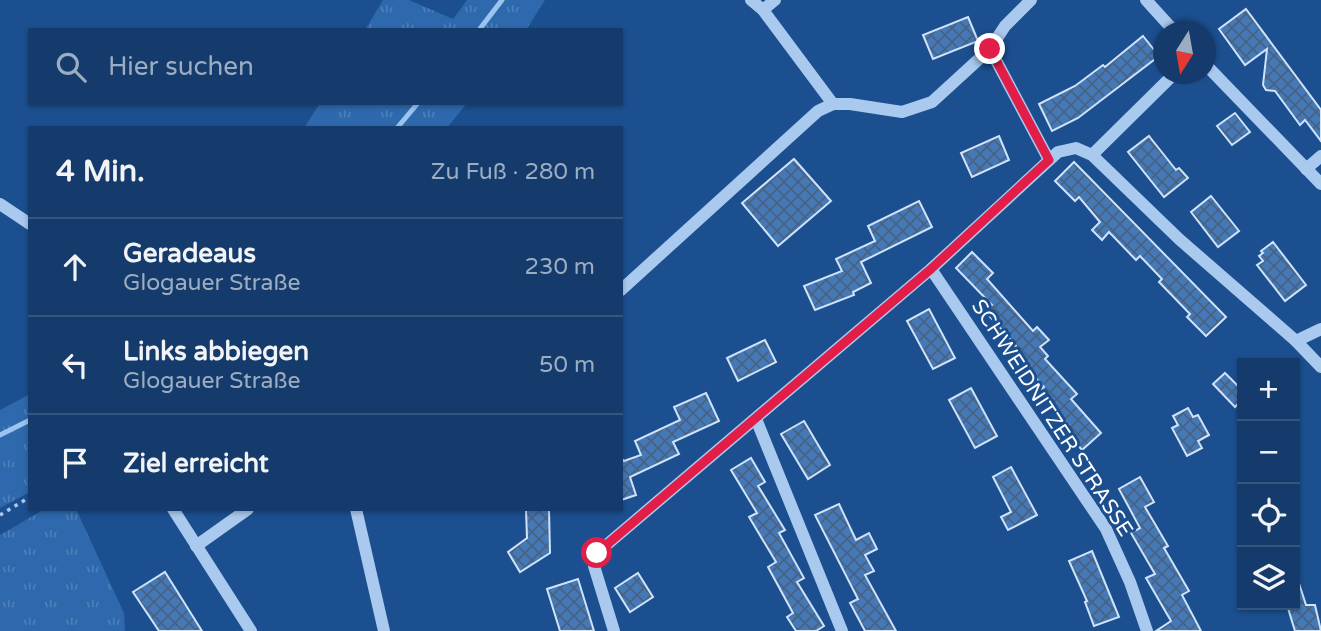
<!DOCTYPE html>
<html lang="de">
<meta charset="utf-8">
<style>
:root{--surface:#143b6b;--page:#1d4271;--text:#f1f3f6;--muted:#9dadc1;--line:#33557e}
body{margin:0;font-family:"Varela Round",sans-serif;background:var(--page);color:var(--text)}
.controls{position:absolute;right:21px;bottom:21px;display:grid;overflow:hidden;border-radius:0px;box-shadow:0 2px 5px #0004}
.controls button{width:63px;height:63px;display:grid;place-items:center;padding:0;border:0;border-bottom:2px solid var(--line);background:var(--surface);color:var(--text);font:35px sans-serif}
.compass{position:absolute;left:1153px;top:21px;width:63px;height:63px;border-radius:50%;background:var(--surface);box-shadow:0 2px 5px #0004;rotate:191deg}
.stop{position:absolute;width:21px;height:21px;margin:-16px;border:5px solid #e11d48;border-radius:50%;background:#fff}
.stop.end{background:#e11d48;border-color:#fff;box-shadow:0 2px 7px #0008}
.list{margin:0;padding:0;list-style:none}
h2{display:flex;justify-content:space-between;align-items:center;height:91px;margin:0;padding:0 28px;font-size:30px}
h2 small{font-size:23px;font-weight:400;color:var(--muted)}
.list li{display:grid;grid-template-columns:46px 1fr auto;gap:21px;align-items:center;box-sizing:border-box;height:98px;padding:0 28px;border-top:2px solid var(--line)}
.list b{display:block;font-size:26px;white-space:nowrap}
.list p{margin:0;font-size:23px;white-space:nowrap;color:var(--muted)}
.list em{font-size:23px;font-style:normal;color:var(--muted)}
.icon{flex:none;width:38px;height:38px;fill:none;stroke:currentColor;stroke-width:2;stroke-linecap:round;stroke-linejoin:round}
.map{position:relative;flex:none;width:1321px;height:631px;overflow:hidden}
.search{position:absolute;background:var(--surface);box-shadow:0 2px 5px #0004;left:28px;top:28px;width:595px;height:77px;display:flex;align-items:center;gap:18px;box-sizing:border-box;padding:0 24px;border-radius:0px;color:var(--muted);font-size:26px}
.panel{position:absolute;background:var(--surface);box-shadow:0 2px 5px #0004;left:28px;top:126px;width:595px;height:385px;border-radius:0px}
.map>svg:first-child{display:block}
</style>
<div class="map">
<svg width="1321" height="631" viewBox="0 0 1321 631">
<defs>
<pattern id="grass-tufts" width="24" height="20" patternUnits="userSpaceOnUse" patternTransform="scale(1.75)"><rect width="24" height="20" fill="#2e69ad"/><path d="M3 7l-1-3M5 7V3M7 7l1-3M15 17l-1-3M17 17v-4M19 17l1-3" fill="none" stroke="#4d80b9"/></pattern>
<pattern id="building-cross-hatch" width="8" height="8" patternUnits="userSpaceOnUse" patternTransform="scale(1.75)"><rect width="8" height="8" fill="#4478b7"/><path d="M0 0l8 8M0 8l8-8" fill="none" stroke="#486282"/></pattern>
</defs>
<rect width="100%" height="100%" fill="#1b4f8f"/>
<g fill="url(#grass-tufts)">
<path d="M383 0H409L453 19 467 0H545L526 30H365Z"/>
<path d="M320 103H467L447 128H304Z"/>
<path d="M30 394V492L0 508V410Z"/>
<path d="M45 509H76L124 613 125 631H0V535Z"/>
</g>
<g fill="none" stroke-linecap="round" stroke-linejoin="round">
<g stroke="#9cc4f0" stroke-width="5">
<path d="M479 30 502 0"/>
<path d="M397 128 418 103"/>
<path d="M0 435 30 420"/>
</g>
</g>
<g fill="url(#building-cross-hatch)" stroke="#cfe3fa" stroke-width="2">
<path d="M1246 9 1321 110V141L1305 120 1300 125 1275 91 1266 90 1263 85 1267 49 1245 65 1219 29Z"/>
<path d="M968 17 978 41 933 59 923 35Z"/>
<path d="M1143 36 1159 56 1078 118 1052 131 1039 104 1075 86 1103 65 1105 67Z"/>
<path d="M1235 113 1250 132 1232 145 1217 126Z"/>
<path d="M999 136 1009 160 972 177 961 153Z"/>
<path d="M1149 136 1176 170 1179 168 1188 178 1164 197 1128 152Z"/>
<path d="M794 159 831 201 778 246 742 203Z"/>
<path d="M1074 162 1226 317 1206 336 1187 317 1190 314 1159 282 1162 279 1140 256 1136 260 1109 232 1102 240 1092 230 1100 222 1079 197 1075 201 1055 181Z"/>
<path d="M1211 196 1239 231 1218 247 1191 212Z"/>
<path d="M919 201 932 227 861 262 871 283 853 292 854 295 815 310 804 286 842 271 836 259 875 241 868 226Z"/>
<path d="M1273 242 1306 285 1285 301 1257 265 1263 261 1259 256 1263 253 1261 251Z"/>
<path d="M972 252 993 273 987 279 1033 331 1037 327 1049 340 1040 347 1048 356 1045 359 1077 394 1071 399 1101 433 1082 450 1064 429 1069 425 1039 391 1044 387 1011 351 1016 346 985 311 992 305 956 268Z"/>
<path d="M929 309 955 358 933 369 907 321Z"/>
<path d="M765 340 776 362 738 381 727 358Z"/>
<path d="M1225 373 1242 390V400L1235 407 1213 384Z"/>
<path d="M971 388 997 436 975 448 949 400Z"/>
<path d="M706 393 719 421 673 442 679 454 630 477 636 495 621 500V458L624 461 641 455 635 441 680 420 674 407Z"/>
<path d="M1188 408 1193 417 1198 415 1209 435 1198 441 1202 448 1187 456 1172 428 1178 425 1173 416Z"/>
<path d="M804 421 830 465 808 479 781 434Z"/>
<path d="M751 458 765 482 758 486 785 530 779 533 804 578 797 582 824 626 816 631H796L787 617 793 613 768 567 776 562 749 517 757 513 731 470Z"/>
<path d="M1011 467 1037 515 1008 530 1001 517 1011 512 993 477Z"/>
<path d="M1140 477 1154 502 1145 507 1168 546 1164 548 1189 591 1182 595 1201 631H1156L1171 621 1146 578 1155 574 1131 533 1140 528 1119 489Z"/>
<path d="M839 504 856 540 869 533 877 549 865 555 874 571 865 575 896 631H865L850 603 858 599 815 515Z"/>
<path d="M549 509 550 553 520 572 508 552 527 538 526 510Z"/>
<path d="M1092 551 1119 617 1094 626 1085 602 1087 601 1069 561Z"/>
<path d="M165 572 202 631H159L133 592Z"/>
<path d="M638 573 653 597 630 612 615 588Z"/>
<path d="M1297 577 1306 605H1315L1321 631H1295L1287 605H1295V578Z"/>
<path d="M578 579 594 631H560L547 589Z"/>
</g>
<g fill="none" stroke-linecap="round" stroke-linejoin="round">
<path stroke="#a9c9ee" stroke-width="3.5" stroke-dasharray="3.5 5" stroke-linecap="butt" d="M0 515 30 497"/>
<g stroke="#a9c9ee" stroke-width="12">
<path d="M751 0 763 10 833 104"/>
<path d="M1146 0 1175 32"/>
<path d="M763 10 775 0"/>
<path d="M990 49 1005 26 1031 0"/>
<path d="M1206 65 1321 184"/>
<path d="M1092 155 1174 74"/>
<path d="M1306 169 1321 156"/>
<path d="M0 204 30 224"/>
<path d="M931 269 1106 529 1130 582 1147 631"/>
<path d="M621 290 818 111 833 104H850L902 112 932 102 990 49 1049 160"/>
<path d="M1296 341 1321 329"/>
<path d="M756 419 842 631"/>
<path d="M173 509 251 631"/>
<path d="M356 509 384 631"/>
<path d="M196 546 248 509"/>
<path d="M614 631 594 566 597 553 931 269 1058 152 1076 148 1092 155 1179 239 1296 341 1321 367"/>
</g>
</g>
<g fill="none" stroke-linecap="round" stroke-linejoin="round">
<path stroke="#e11d48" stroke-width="9" d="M597 553 931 269 1049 160 990 49"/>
</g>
<g text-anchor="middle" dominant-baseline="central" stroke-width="6" stroke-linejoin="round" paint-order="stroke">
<g font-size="21" fill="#fff" stroke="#1b4f8f">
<text transform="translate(1052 418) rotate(57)">SCHWEIDNITZER STRASSE</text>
</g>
</g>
</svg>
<div class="controls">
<button>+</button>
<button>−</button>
<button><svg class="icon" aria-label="locate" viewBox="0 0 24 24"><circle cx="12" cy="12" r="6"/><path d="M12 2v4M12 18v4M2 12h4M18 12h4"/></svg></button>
<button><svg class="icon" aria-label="layers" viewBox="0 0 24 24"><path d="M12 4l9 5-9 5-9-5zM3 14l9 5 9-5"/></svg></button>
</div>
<svg class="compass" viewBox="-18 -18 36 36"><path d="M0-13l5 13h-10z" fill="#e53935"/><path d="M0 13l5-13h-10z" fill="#9dadc1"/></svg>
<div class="stop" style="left:597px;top:553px"></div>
<div class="stop end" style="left:990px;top:49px"></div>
<div class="search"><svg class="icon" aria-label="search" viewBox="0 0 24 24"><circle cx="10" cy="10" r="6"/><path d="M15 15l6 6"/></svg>Hier suchen</div>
<section class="panel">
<h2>4 Min.<small>Zu Fuß · 280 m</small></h2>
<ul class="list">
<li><svg class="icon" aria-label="ahead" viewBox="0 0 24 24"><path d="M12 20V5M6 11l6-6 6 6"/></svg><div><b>Geradeaus</b><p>Glogauer Straße</p></div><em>230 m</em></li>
<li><svg class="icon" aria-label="left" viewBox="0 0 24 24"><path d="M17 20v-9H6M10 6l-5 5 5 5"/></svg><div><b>Links abbiegen</b><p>Glogauer Straße</p></div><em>50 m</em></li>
<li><svg class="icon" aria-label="arrive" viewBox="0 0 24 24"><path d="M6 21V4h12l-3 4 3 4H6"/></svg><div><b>Ziel erreicht</b></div></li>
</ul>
</section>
</div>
